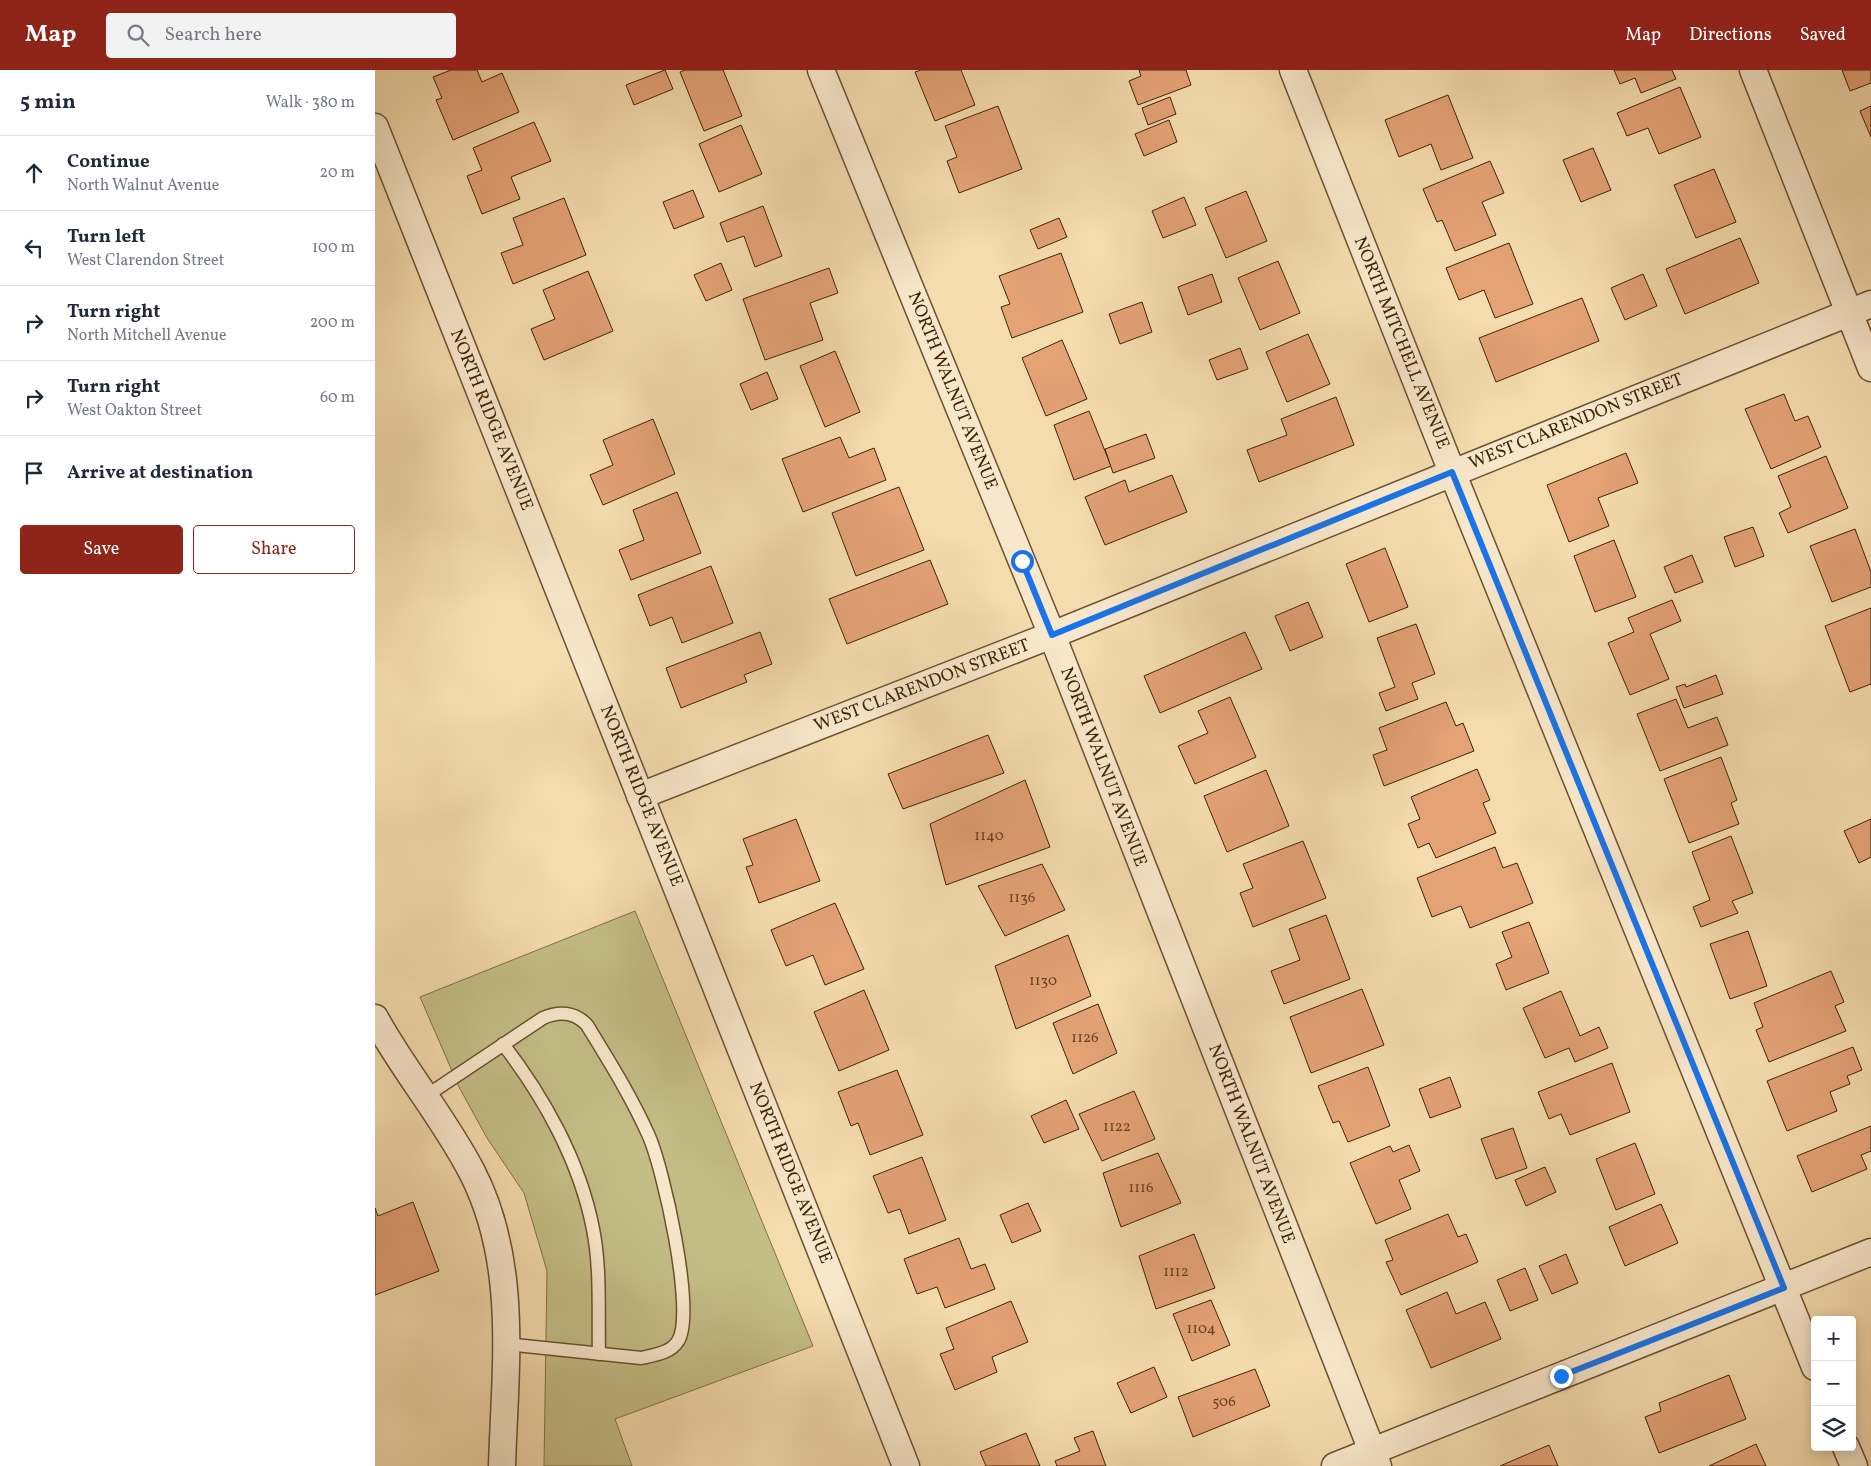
<!DOCTYPE html>
<meta charset="utf-8">
<style>
:root{--surface:#fff;--page:#f2f2f3;--text:#1f2937;--muted:#747a83;--line:#e0e1e3;--accent:#8f2418}
body{margin:0;font-family:Vollkorn,serif;background:var(--page);color:var(--text)}
.controls{position:absolute;right:15px;bottom:15px;display:grid;overflow:hidden;border-radius:5px;box-shadow:0 2px 12px #0003}
.controls button{width:45px;height:45px;display:grid;place-items:center;padding:0;border:0;border-bottom:1px solid var(--line);background:var(--surface);color:var(--text);font:25px sans-serif}
.stop{position:absolute;width:15px;height:15px;margin:-11px;border:4px solid #1a73e8;border-radius:50%;background:#fff}
.stop.end{background:#1a73e8;border-color:#fff;box-shadow:0 1px 5px #0008}
.list{margin:0;padding:0;list-style:none}
h2{display:flex;justify-content:space-between;align-items:center;height:65px;margin:0;padding:0 20px;font-size:21px}
h2 small{font-size:16px;font-weight:400;color:var(--muted)}
.list li{display:grid;grid-template-columns:32px 1fr auto;gap:15px;align-items:center;box-sizing:border-box;height:75px;padding:0 20px;border-top:1px solid var(--line)}
.list b{display:block;font-size:19px;white-space:nowrap}
.list p{margin:0;font-size:16px;white-space:nowrap;color:var(--muted)}
.list em{font-size:16px;font-style:normal;color:var(--muted)}
.actions{display:flex;gap:10px;padding:15px 20px}
.actions a{flex:1;padding:11px 0;border:1px solid var(--accent);border-radius:5px;text-align:center;font-size:18px;color:var(--accent)}
.actions .main{background:var(--accent);color:#fff}
.icon{flex:none;width:28px;height:28px;fill:none;stroke:currentColor;stroke-width:2;stroke-linecap:round;stroke-linejoin:round}
.map{position:relative;flex:none;width:1496px;height:1396px;overflow:hidden}
header{display:flex;align-items:center;gap:30px;box-sizing:border-box;height:70px;padding:0 25px;background:var(--accent);color:#fff}
header strong{font-size:24px}
nav{display:flex;gap:28px;margin-inline-start:auto;font-size:18px}
.search{width:350px;height:45px;background:var(--page);display:flex;align-items:center;gap:12px;box-sizing:border-box;padding:0 18px;border-radius:5px;color:var(--muted);font-size:19px}
main{display:flex}
aside{flex:1;background:var(--surface)}
.map>svg:first-child{display:block}
</style>
<header>
<strong>Map</strong>
<div class="search"><svg class="icon" aria-label="search" viewBox="0 0 24 24"><circle cx="10" cy="10" r="6"/><path d="M15 15l6 6"/></svg>Search here</div>
<nav><a>Map</a><a>Directions</a><a>Saved</a></nav>
</header>
<main>
<aside>
<h2>5 min<small>Walk · 380 m</small></h2>
<ul class="list">
<li><svg class="icon" aria-label="ahead" viewBox="0 0 24 24"><path d="M12 20V5M6 11l6-6 6 6"/></svg><div><b>Continue</b><p>North Walnut Avenue</p></div><em>20 m</em></li>
<li><svg class="icon" aria-label="left" viewBox="0 0 24 24"><path d="M17 20v-9H6M10 6l-5 5 5 5"/></svg><div><b>Turn left</b><p>West Clarendon Street</p></div><em>100 m</em></li>
<li><svg class="icon" aria-label="right" viewBox="0 0 24 24"><path d="M7 20v-9h11M14 6l5 5-5 5"/></svg><div><b>Turn right</b><p>North Mitchell Avenue</p></div><em>200 m</em></li>
<li><svg class="icon" aria-label="right" viewBox="0 0 24 24"><path d="M7 20v-9h11M14 6l5 5-5 5"/></svg><div><b>Turn right</b><p>West Oakton Street</p></div><em>60 m</em></li>
<li><svg class="icon" aria-label="arrive" viewBox="0 0 24 24"><path d="M6 21V4h12l-3 4 3 4H6"/></svg><div><b>Arrive at destination</b></div></li>
</ul>
<div class="actions"><a class="main">Save</a><a>Share</a></div>
</aside>
<div class="map">
<svg width="1496" height="1396" viewBox="0 0 1496 1396">
<rect width="100%" height="100%" fill="#f5dcaf"/>
<filter id="stains"><feTurbulence type="fractalNoise" baseFrequency=".004" numOctaves="4"/><feColorMatrix values="0 0 0 0 .2 0 0 0 0 .09 0 0 0 0 .02 0 0 0 .5 -.17"/></filter>
<radialGradient id="worn" r=".72"><stop offset=".6" stop-color="#630" stop-opacity="0"/><stop offset="1" stop-color="#630" stop-opacity=".3"/></radialGradient>
<path fill="#c4be86" stroke="#827046" d="M260 841 438 1276 240 1349 257 1396H169L172 1201 149 1123 112 1068 84 1017 45 927Z"/>
<g fill="#e4a275" stroke="#3f2206">
<path d="M76 0H102L107 12 127 3 144 42 78 70 61 30 67 28 58 7Z"/>
<path d="M290 0 298 19 259 35 251 15Z"/>
<path d="M310 0H348L367 46 329 61 305 2Z"/>
<path d="M546 0H586L600 35 560 51 540 2Z"/>
<path d="M764 0H811L816 15 763 35 754 11 766 6Z"/>
<path d="M1239 0H1297L1301 9 1266 23 1260 8 1245 14Z"/>
<path d="M1467 0H1496V13L1475 21Z"/>
<path d="M1305 17 1326 67 1284 84 1273 58 1252 66 1242 43Z"/>
<path d="M1073 25 1098 88 1066 100 1056 74 1024 87 1010 50Z"/>
<path d="M795 27 801 44 773 55 767 38Z"/>
<path d="M623 36 647 99 584 123 572 91 582 87 570 56Z"/>
<path d="M1496 36V67L1485 41Z"/>
<path d="M794 50 802 72 769 86 760 64Z"/>
<path d="M159 52 176 91 136 107 145 129 107 144 92 106 107 100 98 78Z"/>
<path d="M366 55 387 104 344 122 324 74Z"/>
<path d="M1218 78 1236 120 1206 132 1188 90Z"/>
<path d="M1115 91 1129 123 1107 132 1121 165 1080 181 1067 150 1062 152 1048 119Z"/>
<path d="M1339 99 1361 152 1321 168 1299 115Z"/>
<path d="M318 120 329 147 299 159 288 132Z"/>
<path d="M871 121 892 171 851 188 830 138Z"/>
<path d="M809 127 821 155 788 168 777 141Z"/>
<path d="M189 128 211 185 138 214 126 183 148 175 138 148Z"/>
<path d="M388 136 407 186 380 197 369 166 352 172 345 153Z"/>
<path d="M684 148 692 167 663 179 655 160Z"/>
<path d="M1365 168 1384 213 1310 244 1291 199Z"/>
<path d="M1134 173 1158 234 1120 248 1109 220 1084 230 1071 198Z"/>
<path d="M686 183 708 242 637 268 626 237 635 234 624 206Z"/>
<path d="M903 191 925 243 885 260 863 208Z"/>
<path d="M346 193 357 220 331 231 319 205Z"/>
<path d="M454 198 463 223 435 233 448 270 390 290 368 229Z"/>
<path d="M213 201 238 261 169 290 156 259 180 249 168 220Z"/>
<path d="M837 204 847 232 813 245 803 217Z"/>
<path d="M1268 204 1282 236 1250 250 1236 218Z"/>
<path d="M1207 228 1224 271 1121 312 1104 268Z"/>
<path d="M767 232 777 262 745 274 734 244Z"/>
<path d="M933 264 955 314 912 332 891 282Z"/>
<path d="M687 270 712 329 671 346 647 288Z"/>
<path d="M865 278 873 299 842 310 834 290Z"/>
<path d="M460 281 485 342 450 357 425 296Z"/>
<path d="M392 302 403 329 376 340 365 314Z"/>
<path d="M1409 324 1420 351 1433 346 1446 377 1396 399 1370 339Z"/>
<path d="M961 327 979 375 884 412 872 380 912 365 906 349Z"/>
<path d="M714 341 736 396 699 410 679 355Z"/>
<path d="M278 349 300 404 228 435 215 405 238 395 228 370Z"/>
<path d="M771 364 780 388 738 403 730 379Z"/>
<path d="M465 367 474 388 499 378 511 410 428 442 407 389Z"/>
<path d="M1251 383 1263 413 1223 428 1234 456 1194 472 1172 415Z"/>
<path d="M1451 386 1473 438 1413 463 1404 443 1416 437 1403 406Z"/>
<path d="M797 405 812 442 730 475 710 427 750 410 754 422Z"/>
<path d="M524 417 549 480 481 506 457 443Z"/>
<path d="M302 422 326 483 256 510 244 480 269 470 258 440Z"/>
<path d="M1378 457 1389 486 1360 497 1349 467Z"/>
<path d="M1480 459 1496 502V517L1457 532 1435 476Z"/>
<path d="M1239 470 1261 527 1220 542 1199 486Z"/>
<path d="M1010 478 1033 537 994 552 971 494Z"/>
<path d="M1317 485 1328 512 1300 523 1289 497Z"/>
<path d="M555 490 573 534 472 574 454 529Z"/>
<path d="M336 496 358 553 307 573 297 547 275 556 263 525Z"/>
<path d="M1297 530 1306 551 1275 564 1294 609 1255 625 1233 573 1259 562 1253 548Z"/>
<path d="M933 532 948 567 915 581 900 546Z"/>
<path d="M1496 538V614L1475 622 1450 556Z"/>
<path d="M1041 554 1060 604 1037 613 1043 629 1011 641 1004 623 1020 617 1002 568Z"/>
<path d="M385 562 397 594 369 605 372 612 306 638 291 598Z"/>
<path d="M870 562 887 599 785 643 769 606Z"/>
<path d="M1341 605 1348 624 1309 638 1301 617 1310 614 1311 617Z"/>
<path d="M855 627 881 687 820 714 803 676 833 663 823 641Z"/>
<path d="M1301 629 1313 658 1342 647 1353 675 1285 701 1262 644Z"/>
<path d="M1071 632 1081 656 1088 653 1099 681 1009 716 998 685 1012 680 1004 658Z"/>
<path d="M613 665 629 703 528 739 513 704Z"/>
<path d="M1346 687 1362 730 1356 733 1364 754 1314 773 1289 709Z"/>
<path d="M1102 699 1115 730 1108 733 1121 763 1061 788 1054 773 1043 778 1033 754 1045 749 1036 727Z"/>
<path d="M891 700 914 756 852 782 829 726Z"/>
<path d="M650 710 675 777 571 815 555 754Z"/>
<path d="M421 749 445 811 384 833 371 797 378 795 368 769Z"/>
<path d="M1496 749V787L1484 793 1469 761Z"/>
<path d="M1356 766 1378 823 1357 831 1363 843 1326 857 1318 837 1335 830 1317 782Z"/>
<path d="M928 771 951 828 878 857 865 823 878 818 868 794Z"/>
<path d="M1120 777 1128 798 1142 793 1158 833 1095 858 1086 836 1057 847 1042 808Z"/>
<path d="M667 794 690 840 630 866 603 816Z"/>
<path d="M460 833 489 899 450 915 438 885 411 896 396 860Z"/>
<path d="M951 845 975 909 909 934 896 901 925 890 914 859Z"/>
<path d="M1154 852 1174 903 1131 920 1121 894 1137 887 1127 862Z"/>
<path d="M1373 861 1392 916 1355 929 1335 874Z"/>
<path d="M693 865 716 926 641 959 620 896Z"/>
<path d="M1456 901 1469 932 1460 936 1471 961 1394 992 1381 960 1388 957 1379 933Z"/>
<path d="M987 919 1009 975 936 1003 915 947Z"/>
<path d="M489 920 514 980 464 1001 439 942Z"/>
<path d="M1186 921 1205 966 1224 957 1233 978 1200 992 1194 978 1170 988 1148 938Z"/>
<path d="M723 934 742 983 698 1004 678 953Z"/>
<path d="M1478 977 1487 1000 1472 1006 1475 1014 1455 1022 1462 1041 1412 1061 1392 1011Z"/>
<path d="M1237 993 1255 1042 1195 1065 1186 1044 1174 1049 1163 1022Z"/>
<path d="M993 997 1015 1056 973 1072 964 1051 958 1053 943 1016Z"/>
<path d="M522 1000 548 1065 495 1085 483 1053 476 1056 463 1022Z"/>
<path d="M1075 1007 1086 1037 1055 1048 1044 1019Z"/>
<path d="M759 1021 780 1069 727 1091 704 1044Z"/>
<path d="M691 1030 704 1059 669 1073 656 1046Z"/>
<path d="M1496 1056V1081L1486 1085 1492 1099 1437 1122 1422 1086Z"/>
<path d="M1138 1058 1152 1098 1121 1109 1106 1069Z"/>
<path d="M1260 1073 1280 1124 1241 1140 1221 1089Z"/>
<path d="M1034 1075 1045 1101 1024 1110 1036 1139 1001 1154 975 1093 1015 1076 1018 1082Z"/>
<path d="M783 1083 806 1133 746 1157 728 1103Z"/>
<path d="M547 1087 571 1150 534 1164 525 1139 513 1143 498 1106Z"/>
<path d="M1170 1097 1181 1122 1151 1136 1140 1110Z"/>
<path d="M38 1132 64 1201 0 1225V1138L3 1146Z"/>
<path d="M653 1133 666 1161 637 1173 625 1145Z"/>
<path d="M1286 1134 1303 1173 1250 1196 1234 1157Z"/>
<path d="M1073 1144 1083 1167 1091 1164 1103 1192 1026 1225 1011 1192 1018 1190 1010 1170Z"/>
<path d="M819 1164 840 1218 781 1239 764 1186Z"/>
<path d="M584 1168 596 1199 610 1194 620 1219 570 1238 562 1217 542 1224 529 1189Z"/>
<path d="M1191 1184 1203 1213 1177 1224 1164 1196Z"/>
<path d="M1150 1198 1163 1230 1135 1241 1122 1210Z"/>
<path d="M1072 1222 1081 1244 1110 1232 1126 1269 1056 1298 1031 1240Z"/>
<path d="M836 1230 855 1275 817 1291 798 1244Z"/>
<path d="M636 1231 653 1272 617 1287 622 1302 580 1320 565 1284 579 1279 571 1258Z"/>
<path d="M779 1297 792 1327 756 1343 742 1313Z"/>
<path d="M880 1299 895 1336 818 1367 803 1327Z"/>
<path d="M1354 1305 1371 1349 1284 1383 1270 1347 1286 1341 1284 1333Z"/>
<path d="M718 1361 731 1396H682L680 1391 705 1381 699 1368Z"/>
<path d="M651 1363 665 1396H611L605 1382Z"/>
<path d="M1381 1374 1391 1396H1334Z"/>
<path d="M1174 1375 1183 1396H1125Z"/>
</g>
<g fill="none" stroke-linecap="round" stroke-linejoin="round">
<g stroke="#6c5030" stroke-width="15">
<g id="service">
<path d="M128 974C169 1027 205 1092 218 1159 226 1199 223 1243 224 1284"/>
<path d="M51 1026 168 948C184 941 200 942 212 955 234 991 256 1026 273 1064 288 1096 321 1243 303 1271 296 1283 279 1285 266 1288L130 1274"/>
</g>
</g>
<g stroke="#6c5030" stroke-width="29">
<g id="minor">
<path d="M446 0 677 565 1003 1396"/>
<path d="M918 0 1077 402 1440 1297"/>
<path d="M1378 0 1496 298"/>
<path d="M0 57 531 1396"/>
<path d="M265 726 677 565 1496 234"/>
<path d="M0 948C29 1001 69 1048 97 1102 144 1193 130 1297 127 1396"/>
<path d="M1471 1377 1479 1396"/>
<path d="M960 1396 1496 1182"/>
</g>
</g>
<use href="#service" stroke="#f8e8cb" stroke-width="12"/>
<use href="#minor" stroke="#f8e8cb" stroke-width="26"/>
</g>
<g fill="none" stroke-linecap="round" stroke-linejoin="round">
<path stroke="#1a73e8" stroke-width="6" d="M647 491 677 565 1077 402 1409 1218 1186 1306"/>
</g>
<g text-anchor="middle" dominant-baseline="central" stroke-width="4.5" stroke-linejoin="round" paint-order="stroke">
<g font-size="15" fill="#684222">
<text x="614" y="766">1140</text>
<text x="647" y="828">1136</text>
<text x="668" y="911">1130</text>
<text x="710" y="968">1126</text>
<text x="742" y="1057">1122</text>
<text x="766" y="1118">1116</text>
<text x="801" y="1202">1112</text>
<text x="826" y="1259">1104</text>
<text x="849" y="1332">506</text>
</g>
<g font-size="18" fill="#3f2206" stroke="#f8e8cb">
<text transform="translate(1026 273) rotate(68)">NORTH MITCHELL AVENUE</text>
<text transform="translate(577 321) rotate(68)">NORTH WALNUT AVENUE</text>
<text transform="translate(116 350) rotate(68)">NORTH RIDGE AVENUE</text>
<text transform="translate(1201 352) rotate(-22)">WEST CLARENDON STREET</text>
<text transform="translate(547 616) rotate(-21)">WEST CLARENDON STREET</text>
<text transform="translate(728 697) rotate(69)">NORTH WALNUT AVENUE</text>
<text transform="translate(266 726) rotate(68)">NORTH RIDGE AVENUE</text>
<text transform="translate(876 1074) rotate(69)">NORTH WALNUT AVENUE</text>
<text transform="translate(415 1103) rotate(68)">NORTH RIDGE AVENUE</text>
</g>
</g>
<rect width="100%" height="100%" filter="url(#stains)"/>
<rect width="100%" height="100%" fill="url(#worn)"/>
</svg>
<div class="controls">
<button>+</button>
<button>−</button>
<button><svg class="icon" aria-label="layers" viewBox="0 0 24 24"><path d="M12 4l9 5-9 5-9-5zM3 14l9 5 9-5"/></svg></button>
</div>
<div class="stop" style="left:647px;top:491px"></div>
<div class="stop end" style="left:1186px;top:1306px"></div>
</div>
</main>
